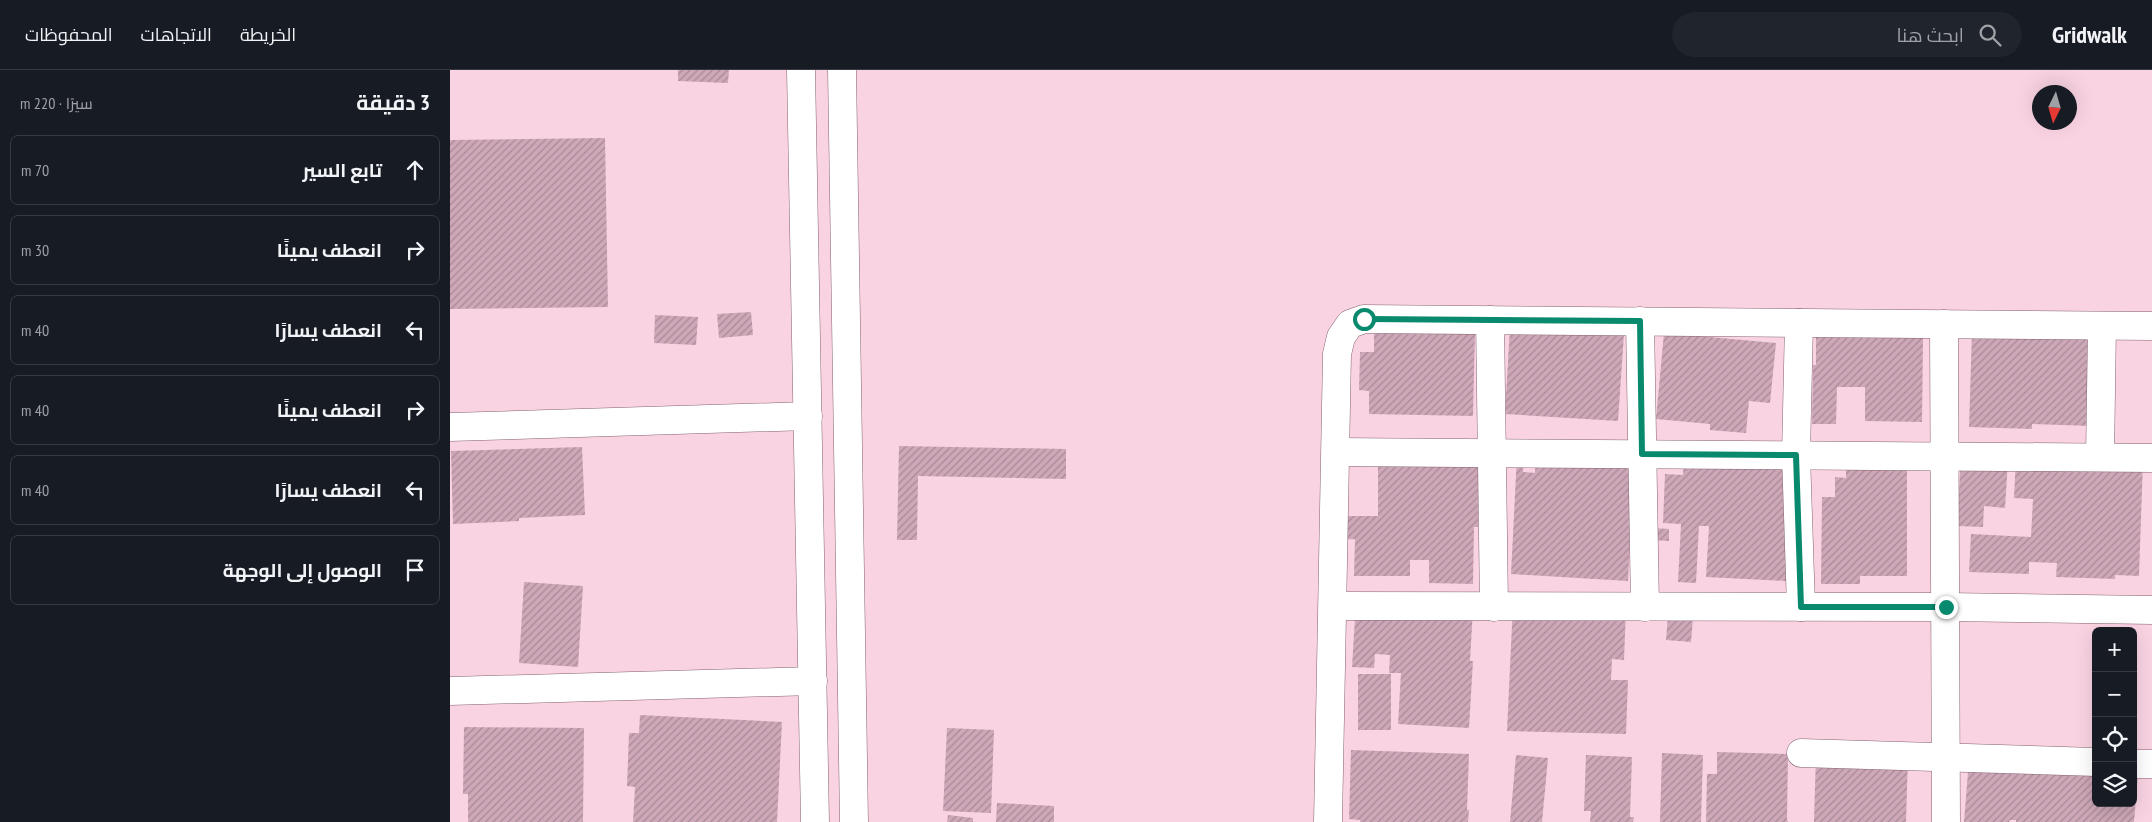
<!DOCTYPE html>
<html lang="ar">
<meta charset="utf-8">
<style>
:root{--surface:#171b24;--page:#20242c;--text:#f1f3f6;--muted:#9ea1a6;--line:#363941}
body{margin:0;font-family:"PT Sans Narrow",Cairo,sans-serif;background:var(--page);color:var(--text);direction:rtl}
.controls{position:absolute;right:15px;bottom:15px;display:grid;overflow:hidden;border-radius:8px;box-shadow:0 5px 20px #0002}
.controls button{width:45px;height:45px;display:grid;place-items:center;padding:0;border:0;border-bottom:1px solid var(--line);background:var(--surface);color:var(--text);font:25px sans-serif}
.compass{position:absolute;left:1582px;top:15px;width:45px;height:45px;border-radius:50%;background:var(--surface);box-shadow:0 5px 20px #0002;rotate:185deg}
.stop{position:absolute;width:15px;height:15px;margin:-11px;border:4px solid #09896d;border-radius:50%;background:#fff}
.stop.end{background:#09896d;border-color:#fff;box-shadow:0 1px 5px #0008}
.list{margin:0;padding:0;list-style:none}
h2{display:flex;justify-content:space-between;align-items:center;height:65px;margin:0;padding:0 20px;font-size:21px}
h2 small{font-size:16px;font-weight:400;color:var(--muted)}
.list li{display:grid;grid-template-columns:32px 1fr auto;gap:15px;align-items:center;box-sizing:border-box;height:70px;margin:0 10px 10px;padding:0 10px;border:1px solid var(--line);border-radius:8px}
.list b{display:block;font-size:19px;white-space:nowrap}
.list em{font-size:16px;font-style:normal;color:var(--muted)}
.icon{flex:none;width:28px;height:28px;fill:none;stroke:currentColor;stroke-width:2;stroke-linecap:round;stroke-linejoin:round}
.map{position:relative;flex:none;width:1702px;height:752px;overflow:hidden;direction:ltr}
header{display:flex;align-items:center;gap:30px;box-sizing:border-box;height:70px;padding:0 25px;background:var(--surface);border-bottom:1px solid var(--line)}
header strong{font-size:24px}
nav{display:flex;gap:28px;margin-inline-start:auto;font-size:18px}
.search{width:350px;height:45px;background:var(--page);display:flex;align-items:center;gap:12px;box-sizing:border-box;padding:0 18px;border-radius:28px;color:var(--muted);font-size:19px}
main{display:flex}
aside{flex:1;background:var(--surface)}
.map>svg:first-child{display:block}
</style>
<header>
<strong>Gridwalk</strong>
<div class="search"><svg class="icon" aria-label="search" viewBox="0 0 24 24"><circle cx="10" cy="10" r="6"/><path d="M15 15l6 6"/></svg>ابحث هنا</div>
<nav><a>الخريطة</a><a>الاتجاهات</a><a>المحفوظات</a></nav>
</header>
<main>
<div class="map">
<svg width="1702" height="752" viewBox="0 0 1702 752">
<defs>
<pattern id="building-hatch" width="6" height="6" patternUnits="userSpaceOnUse" patternTransform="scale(1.25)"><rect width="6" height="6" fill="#cea8b8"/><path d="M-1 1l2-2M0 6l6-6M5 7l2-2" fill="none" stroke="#a88996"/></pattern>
</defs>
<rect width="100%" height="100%" fill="#fad3e3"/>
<g fill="url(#building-hatch)">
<path d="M228 0H279L278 13 228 11Z"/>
<path d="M155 68 158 237 0 239V70Z"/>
<path d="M301 242 303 265 269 268 267 244Z"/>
<path d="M205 245 248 247 246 275 204 273Z"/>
<path d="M1060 257 1174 264 1168 351 1055 344Z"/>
<path d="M924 260 1025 262 1023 346 919 344V321L909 320 910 282H924Z"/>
<path d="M1522 262 1645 267 1642 356 1582 354V359L1519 357Z"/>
<path d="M1214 263 1326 273 1320 333 1299 331 1296 363 1260 360V354L1206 349Z"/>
<path d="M1366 267 1473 268 1472 352 1415 351V317H1387L1386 354H1362L1363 295H1366Z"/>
<path d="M449 376 616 379V409L468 406 467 470H447Z"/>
<path d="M132 377 135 445 69 448V451L3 454 1 381Z"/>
<path d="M1086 381 1184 386 1178 511 1061 504 1067 385H1074L1073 402 1085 403Z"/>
<path d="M1234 385 1343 390 1337 511 1256 507 1259 456H1249L1246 513 1228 512 1231 454 1213 453 1215 404 1233 405Z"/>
<path d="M928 386H1028V457H1024L1023 514 979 513V490H960V506H904L905 469 892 470V446H928Z"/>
<path d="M1566 386 1693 391 1689 506 1665 505V509L1606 507 1607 493 1579 492V504L1519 502 1521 464 1581 467 1583 429 1564 428Z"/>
<path d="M1457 388V506H1410V514H1371L1372 427H1385V407L1396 408V389Z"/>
<path d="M1511 389 1558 391 1555 438 1534 436 1533 457 1507 456Z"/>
<path d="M1203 458 1219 459V471L1203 470Z"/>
<path d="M74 512 133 516 128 597 69 593Z"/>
<path d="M906 532 1023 539 1020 591H1023L1019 658 948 654 951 603H939L940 585 925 584 924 598 902 597Z"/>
<path d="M1063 534 1176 539 1174 590 1162 589 1161 610H1178L1176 664 1057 661Z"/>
<path d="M1218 546 1243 548 1241 572 1216 570Z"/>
<rect x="908" y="604" width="33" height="56"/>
<path d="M190 645 332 652 327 752H183L185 717 177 716 179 663H189Z"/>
<path d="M14 657 134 658 133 752H18V724H13Z"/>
<path d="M497 658 544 660 541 743 493 741Z"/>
<path d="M1520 677 1646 687V733H1683V690L1689 691 1684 752H1566V750H1560L1559 752H1514Z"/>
<path d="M901 680 1019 684 1017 740H1019L1018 752H910V750L899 749Z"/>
<path d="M1267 682 1338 684 1337 749 1338 752H1256L1257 704H1267Z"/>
<path d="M1212 683 1253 685 1251 752H1210Z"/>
<path d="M1066 685 1098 688 1092 752H1060Z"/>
<path d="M1136 685 1182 687 1180 747H1184L1183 752H1140L1141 741H1134Z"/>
<path d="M1366 685 1458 687 1456 752H1364Z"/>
<path d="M547 733 604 736V752H546Z"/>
<path d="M498 745 523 748V752H497Z"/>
</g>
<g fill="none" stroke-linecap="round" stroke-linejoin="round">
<g stroke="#846270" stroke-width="29">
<g id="street">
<path d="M1040 250 1044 537"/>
<path d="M1190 251 1195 537"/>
<path d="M1349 253 1346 385 1351 537"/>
<path d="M1494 254 1496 752"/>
<path d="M0 357 358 346"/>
<path d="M886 382 1702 388"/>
<path d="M1650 387 1652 256"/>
<path d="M883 536 1496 537 1702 540"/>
<path d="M0 621 363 611"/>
<path d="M1351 683 1646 692"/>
<path d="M1683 694H1702"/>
<path d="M878 752 887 284 891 267 900 254 914 249 1702 256"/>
</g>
</g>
<g stroke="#846270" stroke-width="29">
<g id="secondary">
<path d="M351 0 365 752"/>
<path d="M392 0 404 752"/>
</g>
</g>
<use href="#street" stroke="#fff" stroke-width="28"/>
<use href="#secondary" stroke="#fff" stroke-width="28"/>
</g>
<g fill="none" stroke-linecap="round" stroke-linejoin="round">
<path stroke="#09896d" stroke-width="6" d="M914 249 1190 251 1192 384 1346 385 1351 537H1496"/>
</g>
</svg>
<div class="controls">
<button>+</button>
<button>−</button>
<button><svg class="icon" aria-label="locate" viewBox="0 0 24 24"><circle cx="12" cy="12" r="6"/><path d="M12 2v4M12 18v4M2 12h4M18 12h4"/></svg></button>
<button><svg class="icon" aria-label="layers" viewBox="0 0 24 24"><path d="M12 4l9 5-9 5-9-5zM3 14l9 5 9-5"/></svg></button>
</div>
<svg class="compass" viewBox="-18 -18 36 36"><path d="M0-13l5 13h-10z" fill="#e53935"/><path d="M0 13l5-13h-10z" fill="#9ea1a6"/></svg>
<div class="stop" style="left:914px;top:249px"></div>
<div class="stop end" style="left:1496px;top:537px"></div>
</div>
<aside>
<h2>3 دقيقة<small>سيرًا · 220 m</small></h2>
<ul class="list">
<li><svg class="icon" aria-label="ahead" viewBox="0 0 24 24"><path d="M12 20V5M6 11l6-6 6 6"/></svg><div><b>تابع السير</b></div><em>70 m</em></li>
<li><svg class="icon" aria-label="right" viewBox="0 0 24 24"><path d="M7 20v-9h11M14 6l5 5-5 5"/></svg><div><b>انعطف يمينًا</b></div><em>30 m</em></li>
<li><svg class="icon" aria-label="left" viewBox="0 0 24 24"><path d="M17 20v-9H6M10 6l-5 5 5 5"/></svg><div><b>انعطف يسارًا</b></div><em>40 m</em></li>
<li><svg class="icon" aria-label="right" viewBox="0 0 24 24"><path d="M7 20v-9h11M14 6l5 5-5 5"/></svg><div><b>انعطف يمينًا</b></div><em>40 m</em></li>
<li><svg class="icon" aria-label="left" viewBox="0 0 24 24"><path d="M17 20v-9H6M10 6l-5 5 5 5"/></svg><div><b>انعطف يسارًا</b></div><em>40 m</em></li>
<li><svg class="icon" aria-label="arrive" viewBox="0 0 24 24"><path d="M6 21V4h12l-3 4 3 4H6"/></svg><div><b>الوصول إلى الوجهة</b></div></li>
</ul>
</aside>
</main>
